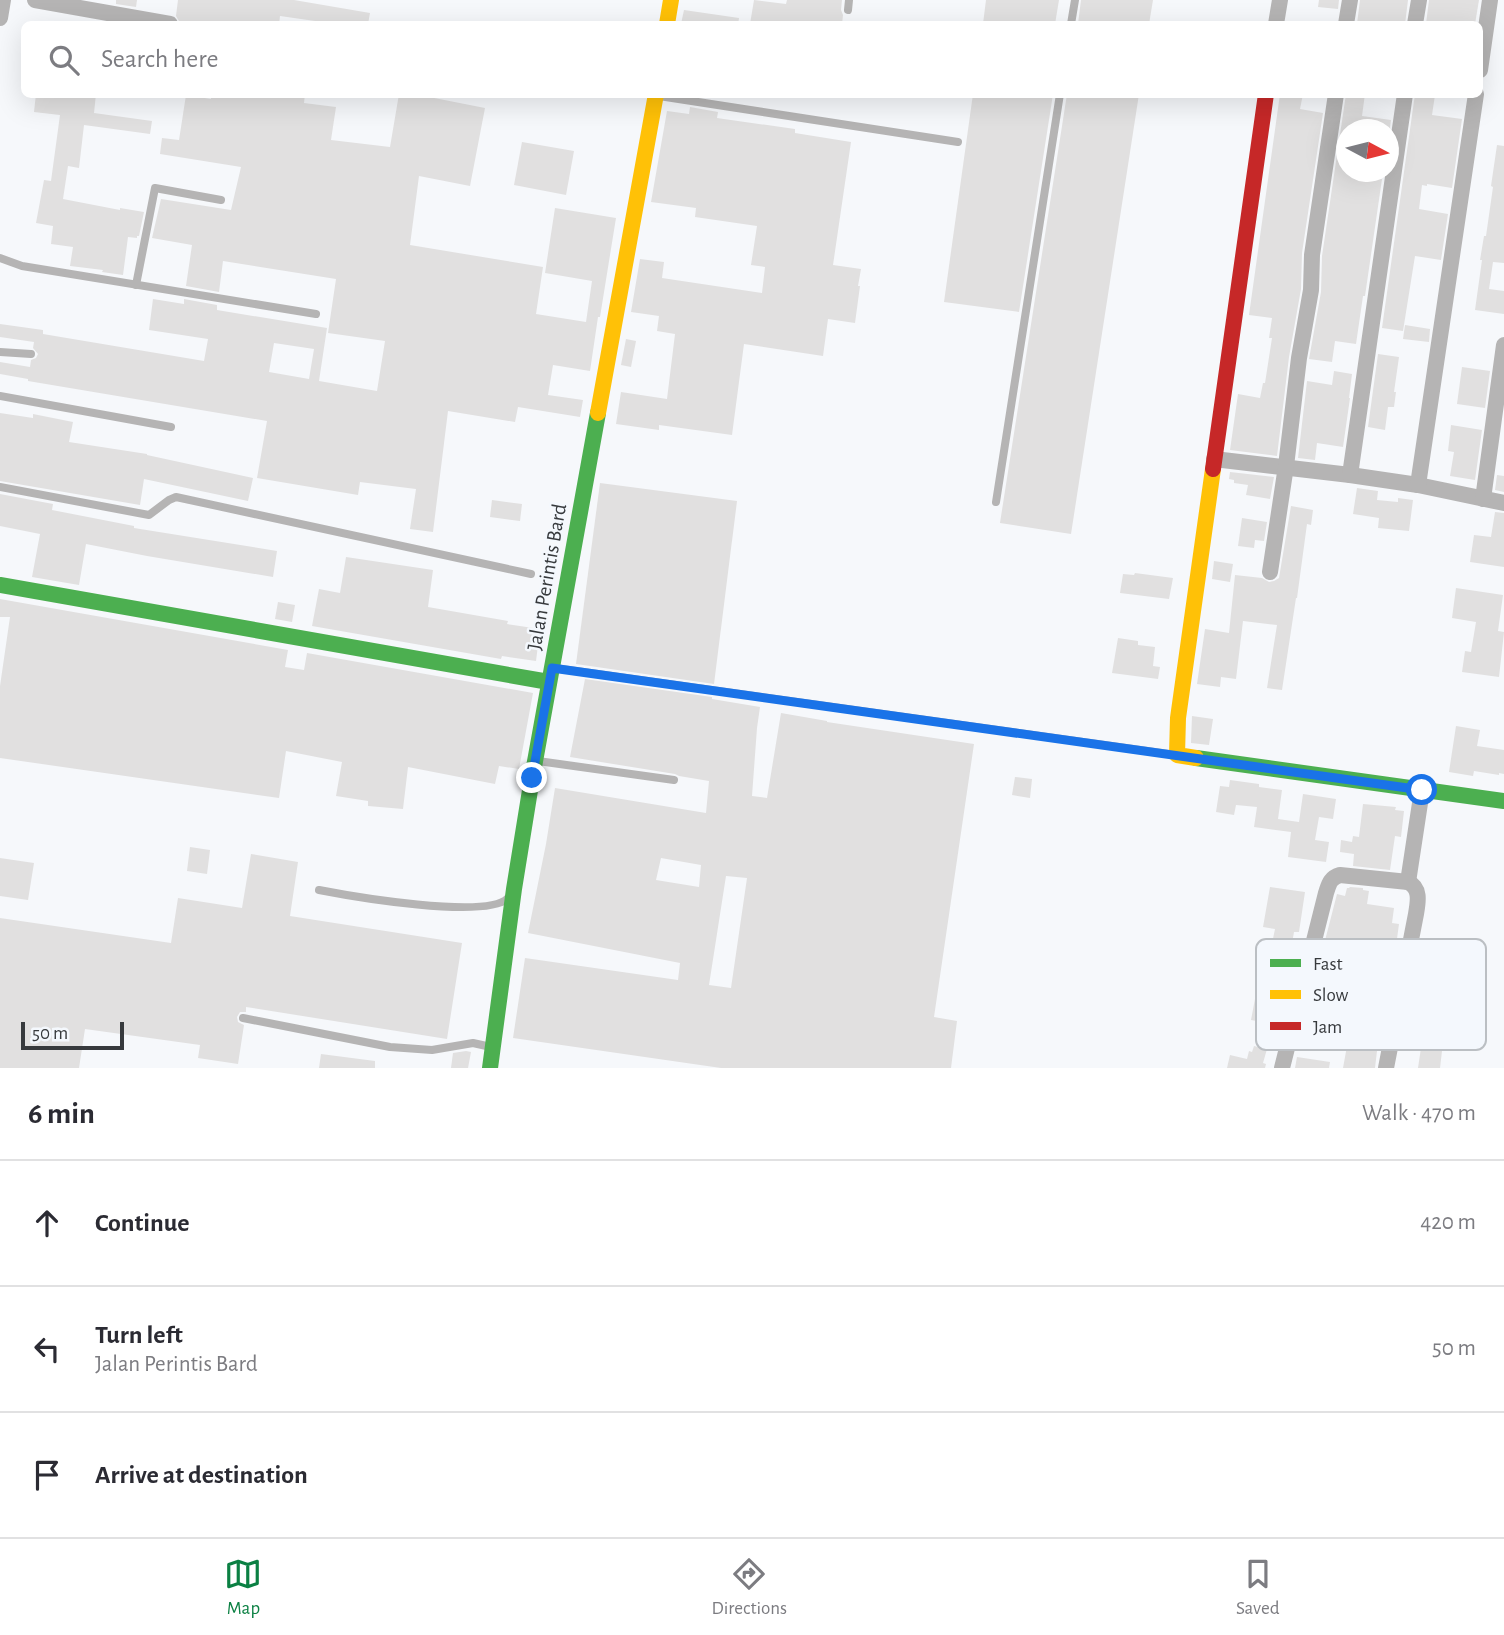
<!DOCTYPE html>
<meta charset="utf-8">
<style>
:root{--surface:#fff;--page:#f7f7f7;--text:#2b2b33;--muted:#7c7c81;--line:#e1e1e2;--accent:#0b8043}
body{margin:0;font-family:"Alegreya Sans",sans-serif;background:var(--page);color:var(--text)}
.compass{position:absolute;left:1336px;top:119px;width:63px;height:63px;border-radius:50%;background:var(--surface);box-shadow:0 7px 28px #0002;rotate:97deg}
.scale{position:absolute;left:21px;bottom:18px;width:103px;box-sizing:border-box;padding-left:7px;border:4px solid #373a3d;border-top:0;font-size:19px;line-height:24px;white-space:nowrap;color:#373a3d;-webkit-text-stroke:5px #f4f8fd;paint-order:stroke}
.stop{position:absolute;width:21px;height:21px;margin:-16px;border:5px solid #1a73e8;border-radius:50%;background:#fff}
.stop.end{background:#1a73e8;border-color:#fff;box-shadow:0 2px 7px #0008}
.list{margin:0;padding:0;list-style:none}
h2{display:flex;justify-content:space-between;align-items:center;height:91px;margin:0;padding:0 28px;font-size:30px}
h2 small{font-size:23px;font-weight:400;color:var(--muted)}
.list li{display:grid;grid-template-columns:46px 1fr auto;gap:21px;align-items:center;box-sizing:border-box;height:126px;padding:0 28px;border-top:2px solid var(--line)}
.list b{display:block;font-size:26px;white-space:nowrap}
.list p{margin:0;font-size:23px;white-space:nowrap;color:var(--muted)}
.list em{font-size:23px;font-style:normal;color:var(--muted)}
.icon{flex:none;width:38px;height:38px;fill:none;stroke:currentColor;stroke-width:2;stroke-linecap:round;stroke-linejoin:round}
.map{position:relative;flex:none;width:1504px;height:1068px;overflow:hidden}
.search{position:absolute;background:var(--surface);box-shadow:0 7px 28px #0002;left:21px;right:21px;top:21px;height:77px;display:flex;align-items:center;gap:18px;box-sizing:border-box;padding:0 24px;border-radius:10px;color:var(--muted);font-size:26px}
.sheet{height:469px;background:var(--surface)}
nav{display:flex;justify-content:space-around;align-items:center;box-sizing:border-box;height:98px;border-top:2px solid var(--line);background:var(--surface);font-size:19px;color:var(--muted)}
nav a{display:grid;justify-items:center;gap:4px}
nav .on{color:var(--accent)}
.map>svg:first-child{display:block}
</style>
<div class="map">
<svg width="1504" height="1068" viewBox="0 0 1504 1068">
<rect width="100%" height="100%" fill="#f6f8fb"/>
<g fill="#e1e0e0" fill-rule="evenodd">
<path d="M116 0H137L136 7 116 4Z"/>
<path d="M178 0H294L370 13 368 24H336L280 16 279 24H196L180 23 176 16Z"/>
<path d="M754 0 786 4 787 0H842L841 10 843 15 842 24H750Z"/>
<path d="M986 0H1059L1055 24H983Z"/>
<path d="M1081 0H1153L1149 24H1078Z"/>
<path d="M1319 0H1339L1338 9 1318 7Z"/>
<path d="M1360 0H1408L1405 24H1357Z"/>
<path d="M1429 0H1479L1475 24H1426Z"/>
<path d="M684 10 739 18 738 24H681Z"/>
<path d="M36 94 72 97V94H96L94 113 152 121 150 134 84 125 79 168 68 166 63 199 120 210V208L144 212 139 236H137V238L128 237 123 275 102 272 103 270 70 266 73 247 51 244 53 226 36 223 44 180 51 181 60 115 34 112Z"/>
<path d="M211 94H305L304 103 336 107 331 140 390 147 399 94H414L485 108 470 186 419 176 410 245 543 267 536 314 586 322 592 281 545 273 555 208 616 218 600 317H598L590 371 553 365 548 395 583 400 580 417 518 407 515 422 448 411 433 532 410 529 416 489 360 482 358 495 257 478 267 421 28 381V379L0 374V362L30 367 31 360 36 358 38 354 33 348 34 342 0 337V324L43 330V334L204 361 208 339 149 330 153 299 184 304V299L217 305V310L327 328 319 381 377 391 385 341 328 333 336 279 223 261 219 292 186 286 192 245 152 238 161 199 231 210 241 167 160 154 162 138 179 140 186 95 211 99ZM274 343 314 349 309 379 269 372Z"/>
<path d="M973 94H1053L1019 312 944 302Z"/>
<path d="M1067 94H1139L1071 534 1000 523Z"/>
<path d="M1280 94H1303L1300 109 1323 113 1302 253 1301 289 1289 357 1277 456 1230 450 1238 394 1260 398 1263 383H1265L1272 338H1269L1272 318 1249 315Z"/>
<path d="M1346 94H1365L1362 116 1391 120 1389 135V130H1347V172H1356V175L1382 179 1365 296H1363L1356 344 1335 341 1332 362 1309 359 1321 292 1322 256Z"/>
<path d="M1415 94 1435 95 1432 115 1462 119 1452 188 1427 184V186L1422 185 1419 209 1448 214 1441 260 1415 256 1403 331 1382 328Z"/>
<path d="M690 107 718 112 717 118 795 129V133L851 142 833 265 861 269 858 286H860L855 323 828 319 823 356 744 344 732 435 659 425V430L616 424 621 392 667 399 675 334 657 331 659 316 631 312 640 259 664 262 662 278 762 293 765 267 751 265 757 226 695 217 696 208 651 202 667 111 689 114Z"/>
<path d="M522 142 574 151 566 195 514 185Z"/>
<path d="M1497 145 1504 146V263L1493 262 1489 289 1504 291V314L1475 310 1482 260H1480L1484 236H1486L1493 187 1491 186Z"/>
<path d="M1405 325 1430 329 1429 342 1403 339Z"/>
<path d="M626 339 636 341 631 367 621 365Z"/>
<path d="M1378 354 1399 357 1394 392H1396L1394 407H1388L1385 430 1368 427Z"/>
<path d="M1462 367 1490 371 1485 408 1457 404Z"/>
<path d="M1334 371 1352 374 1349 398H1350L1343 447 1317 443 1315 460 1298 458 1307 381 1332 385Z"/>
<path d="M0 413 33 418V414L73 422 69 442 147 454V455L253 478 248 501 144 479 140 505 0 481Z"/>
<path d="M1451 425 1482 430 1475 480 1450 476 1454 452 1448 451Z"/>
<path d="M1230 472 1274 477 1270 499 1246 495 1248 485 1234 483V480L1229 479Z"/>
<path d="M1497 475 1504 476V492L1495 490Z"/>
<path d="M600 483 737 501 714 684 576 664Z"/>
<path d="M1357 488 1378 491 1377 500 1398 502V498L1413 500 1409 531 1378 528 1379 518 1353 514Z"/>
<path d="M0 494 53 504 52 510 134 526V528L277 551 273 577 147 556 86 544 79 585 32 577 40 534 0 526Z"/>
<path d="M492 500 522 504 520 521 490 517Z"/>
<path d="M1291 506 1313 510 1311 525 1307 524 1297 598H1296L1282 690 1267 688 1277 625 1243 621 1236 679 1221 677 1220 687 1197 684 1205 629 1229 633 1235 575 1262 578 1269 582 1274 581 1279 578Z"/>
<path d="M1495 512 1504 513V567L1470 562 1474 535 1491 537Z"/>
<path d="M1242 518 1267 522 1264 541 1255 540 1254 548 1238 546Z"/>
<path d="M346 557 433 570 428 607 508 621 507 624 540 629 536 661 502 656 501 659 312 626 319 589 340 593Z"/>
<path d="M1214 561 1233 564 1230 582 1212 579Z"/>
<path d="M1135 573 1173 578 1169 599 1120 593 1123 574 1134 575Z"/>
<path d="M1456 588 1503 595 1498 631 1504 632 1499 677 1462 672 1465 651 1471 652 1476 622 1452 618Z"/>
<path d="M0 599 288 650 285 667 304 670 307 653 533 693 519 769 499 766 495 784 408 767 403 809 368 806V801L336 796 342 762 286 751 279 798 0 758V686L10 617H0Z"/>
<path d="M278 602 295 605 292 622 275 619Z"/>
<path d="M1118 638 1138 641V645L1155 647 1153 666 1160 667 1158 679 1112 673Z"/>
<path d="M585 679 712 697V699L760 707 757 728 752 796 767 798 781 713 827 721V722L974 744 934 1017 957 1021 951 1068H721L513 1038 525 958 678 980 680 963 528 933 546 844 555 788 706 813 709 781 679 776 675 774 570 757ZM661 858 701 865 699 887 656 880ZM726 876 747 878 731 988 709 985Z"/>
<path d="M1192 716 1213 719 1209 745 1191 743Z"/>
<path d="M1456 726 1480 730 1477 746 1504 750V774L1499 773V775L1474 771 1473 776 1449 772Z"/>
<path d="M1015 777 1032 779 1030 798 1012 795Z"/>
<path d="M1230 780 1259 784V787L1282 790 1278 819 1299 822 1303 794 1336 799 1333 819 1319 817 1315 840 1329 842 1326 862 1288 857 1291 832 1254 827 1257 807 1236 805 1234 815 1216 812 1220 786 1229 787Z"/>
<path d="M1363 804 1396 807 1395 810 1404 811 1401 837 1395 836 1390 870 1353 866 1354 854 1340 852 1341 840 1352 842 1353 836 1359 837Z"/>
<path d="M190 847 210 850 207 874 187 871Z"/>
<path d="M251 854 298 862 290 916 462 943 447 1039 246 1007V1012H240L237 1017 238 1022 244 1025 238 1064 198 1058 200 1045 85 1029 79 1068H0V918L171 943 178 898 242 908Z"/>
<path d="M0 858 34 863 28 900 0 896Z"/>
<path d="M1270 887 1305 892 1299 932H1294L1286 978 1283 977 1274 1024 1251 1020 1261 967 1258 966 1261 952 1270 953 1275 929 1263 927Z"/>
<path d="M1350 887 1363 888V890L1369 891 1367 904 1394 908 1392 923 1399 924 1396 946 1388 944 1380 998 1377 1033 1379 1034 1375 1068H1343L1347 1046 1336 1044 1337 1035 1303 1028 1312 992 1316 993 1320 960 1337 894 1345 896 1347 888H1349ZM1349 938 1370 942 1365 973 1345 970Z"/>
<path d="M1254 1046 1267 1049 1263 1063 1266 1064 1265 1068H1227L1230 1055 1247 1059 1249 1051 1252 1052Z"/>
<path d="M1421 1048 1442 1051 1440 1068H1418Z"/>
<path d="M466 1051 471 1052 468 1068H451L453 1053Z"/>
<path d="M321 1054 375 1061V1068H319Z"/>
<path d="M1297 1057 1330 1062 1329 1068H1295Z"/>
</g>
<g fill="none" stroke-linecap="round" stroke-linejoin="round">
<g stroke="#b5b4b4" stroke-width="8">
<path d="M848 10 849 0"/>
<path d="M1071 24 1075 0"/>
<path d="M659 96 958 142"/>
<path d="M0 258 22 266 316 314"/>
<path d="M136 285 155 188 221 200"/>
<path d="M0 352 31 354"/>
<path d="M0 396 171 427"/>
<path d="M0 487 149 515 169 500 176 497 531 574"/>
<path d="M996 502 1060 94"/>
<path d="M555 668 1176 755"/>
<path d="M538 761 674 780"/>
<path d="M319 890C350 896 487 920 508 898"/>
<path d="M243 1018 390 1047 432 1050 473 1043 491 1047"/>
</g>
<g stroke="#b5b4b4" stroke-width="16">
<path d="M35 0 170 24"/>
<path d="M0 18 3 0"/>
<path d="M1276 24 1280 0"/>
<path d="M1346 24 1350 0"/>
<path d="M1415 24 1419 0"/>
<path d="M1480 70 1490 0"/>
<path d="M1214 459 1350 475 1418 485 1504 503"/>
<path d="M1350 475 1405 94"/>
<path d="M1418 485 1476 94"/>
<path d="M1483 499 1504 345"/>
<path d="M1270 572 1286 466 1299 358 1311 290 1312 255 1336 94"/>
<path d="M1408 882 1422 790"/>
<path d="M1282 1068 1326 893C1329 884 1330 878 1340 875L1408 882C1421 888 1418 902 1416 914L1386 1068"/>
</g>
<g stroke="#4caf50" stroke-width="16">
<path d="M0 585 549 682"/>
<path d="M1196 758 1504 801"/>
<path d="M490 1068 514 889 532 778 598 413"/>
</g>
<g stroke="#ffc107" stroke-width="16">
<path d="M667 24 671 0"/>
<path d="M598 413 656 94"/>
<path d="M1196 758 1177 755 1178 718 1213 469"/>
</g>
<path stroke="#c62828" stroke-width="16" d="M1213 469 1266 94"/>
</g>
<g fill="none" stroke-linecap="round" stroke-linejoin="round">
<path stroke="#1a73e8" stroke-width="9" d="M532 778 552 668 1422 790"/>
</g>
<g text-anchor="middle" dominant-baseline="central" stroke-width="5" stroke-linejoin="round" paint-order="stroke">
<g font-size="21" fill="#373a3d" stroke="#f4f8fd">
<text transform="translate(547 577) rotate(-80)">Jalan Perintis Bard</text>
</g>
</g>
<rect x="1256" y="939" width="230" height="111" rx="10" fill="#f4f8fd" stroke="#bbbfc3" stroke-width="2"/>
<rect x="1270" y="959" width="31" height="8" fill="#4caf50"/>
<rect x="1270" y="990" width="31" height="9" fill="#ffc107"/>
<rect x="1270" y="1022" width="31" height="8" fill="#c62828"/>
<g font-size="19" fill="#373a3d">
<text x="1313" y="970">Fast</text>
<text x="1313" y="1001">Slow</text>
<text x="1313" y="1033">Jam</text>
</g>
</svg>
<svg class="compass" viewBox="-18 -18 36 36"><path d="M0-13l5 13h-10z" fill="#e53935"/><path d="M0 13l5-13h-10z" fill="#7c7c81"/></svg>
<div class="scale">50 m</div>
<div class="stop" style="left:1422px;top:790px"></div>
<div class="stop end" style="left:532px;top:778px"></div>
<div class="search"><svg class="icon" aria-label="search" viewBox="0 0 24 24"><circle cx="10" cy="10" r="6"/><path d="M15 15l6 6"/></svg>Search here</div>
</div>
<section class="sheet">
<h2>6 min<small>Walk · 470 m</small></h2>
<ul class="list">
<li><svg class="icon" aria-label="ahead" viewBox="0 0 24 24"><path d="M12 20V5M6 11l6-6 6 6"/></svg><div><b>Continue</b></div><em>420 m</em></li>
<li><svg class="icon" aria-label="left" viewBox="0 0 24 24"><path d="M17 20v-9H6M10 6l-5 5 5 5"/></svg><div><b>Turn left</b><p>Jalan Perintis Bard</p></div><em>50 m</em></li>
<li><svg class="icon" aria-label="arrive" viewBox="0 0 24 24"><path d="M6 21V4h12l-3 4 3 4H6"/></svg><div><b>Arrive at destination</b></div></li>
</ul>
</section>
<nav>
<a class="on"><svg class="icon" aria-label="map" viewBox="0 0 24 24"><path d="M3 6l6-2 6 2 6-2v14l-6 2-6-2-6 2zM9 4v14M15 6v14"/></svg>Map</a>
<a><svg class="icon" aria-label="directions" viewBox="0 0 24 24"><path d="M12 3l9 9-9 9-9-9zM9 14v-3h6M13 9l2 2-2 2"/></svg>Directions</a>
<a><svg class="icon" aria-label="saved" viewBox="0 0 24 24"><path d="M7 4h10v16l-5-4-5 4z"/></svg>Saved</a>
</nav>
